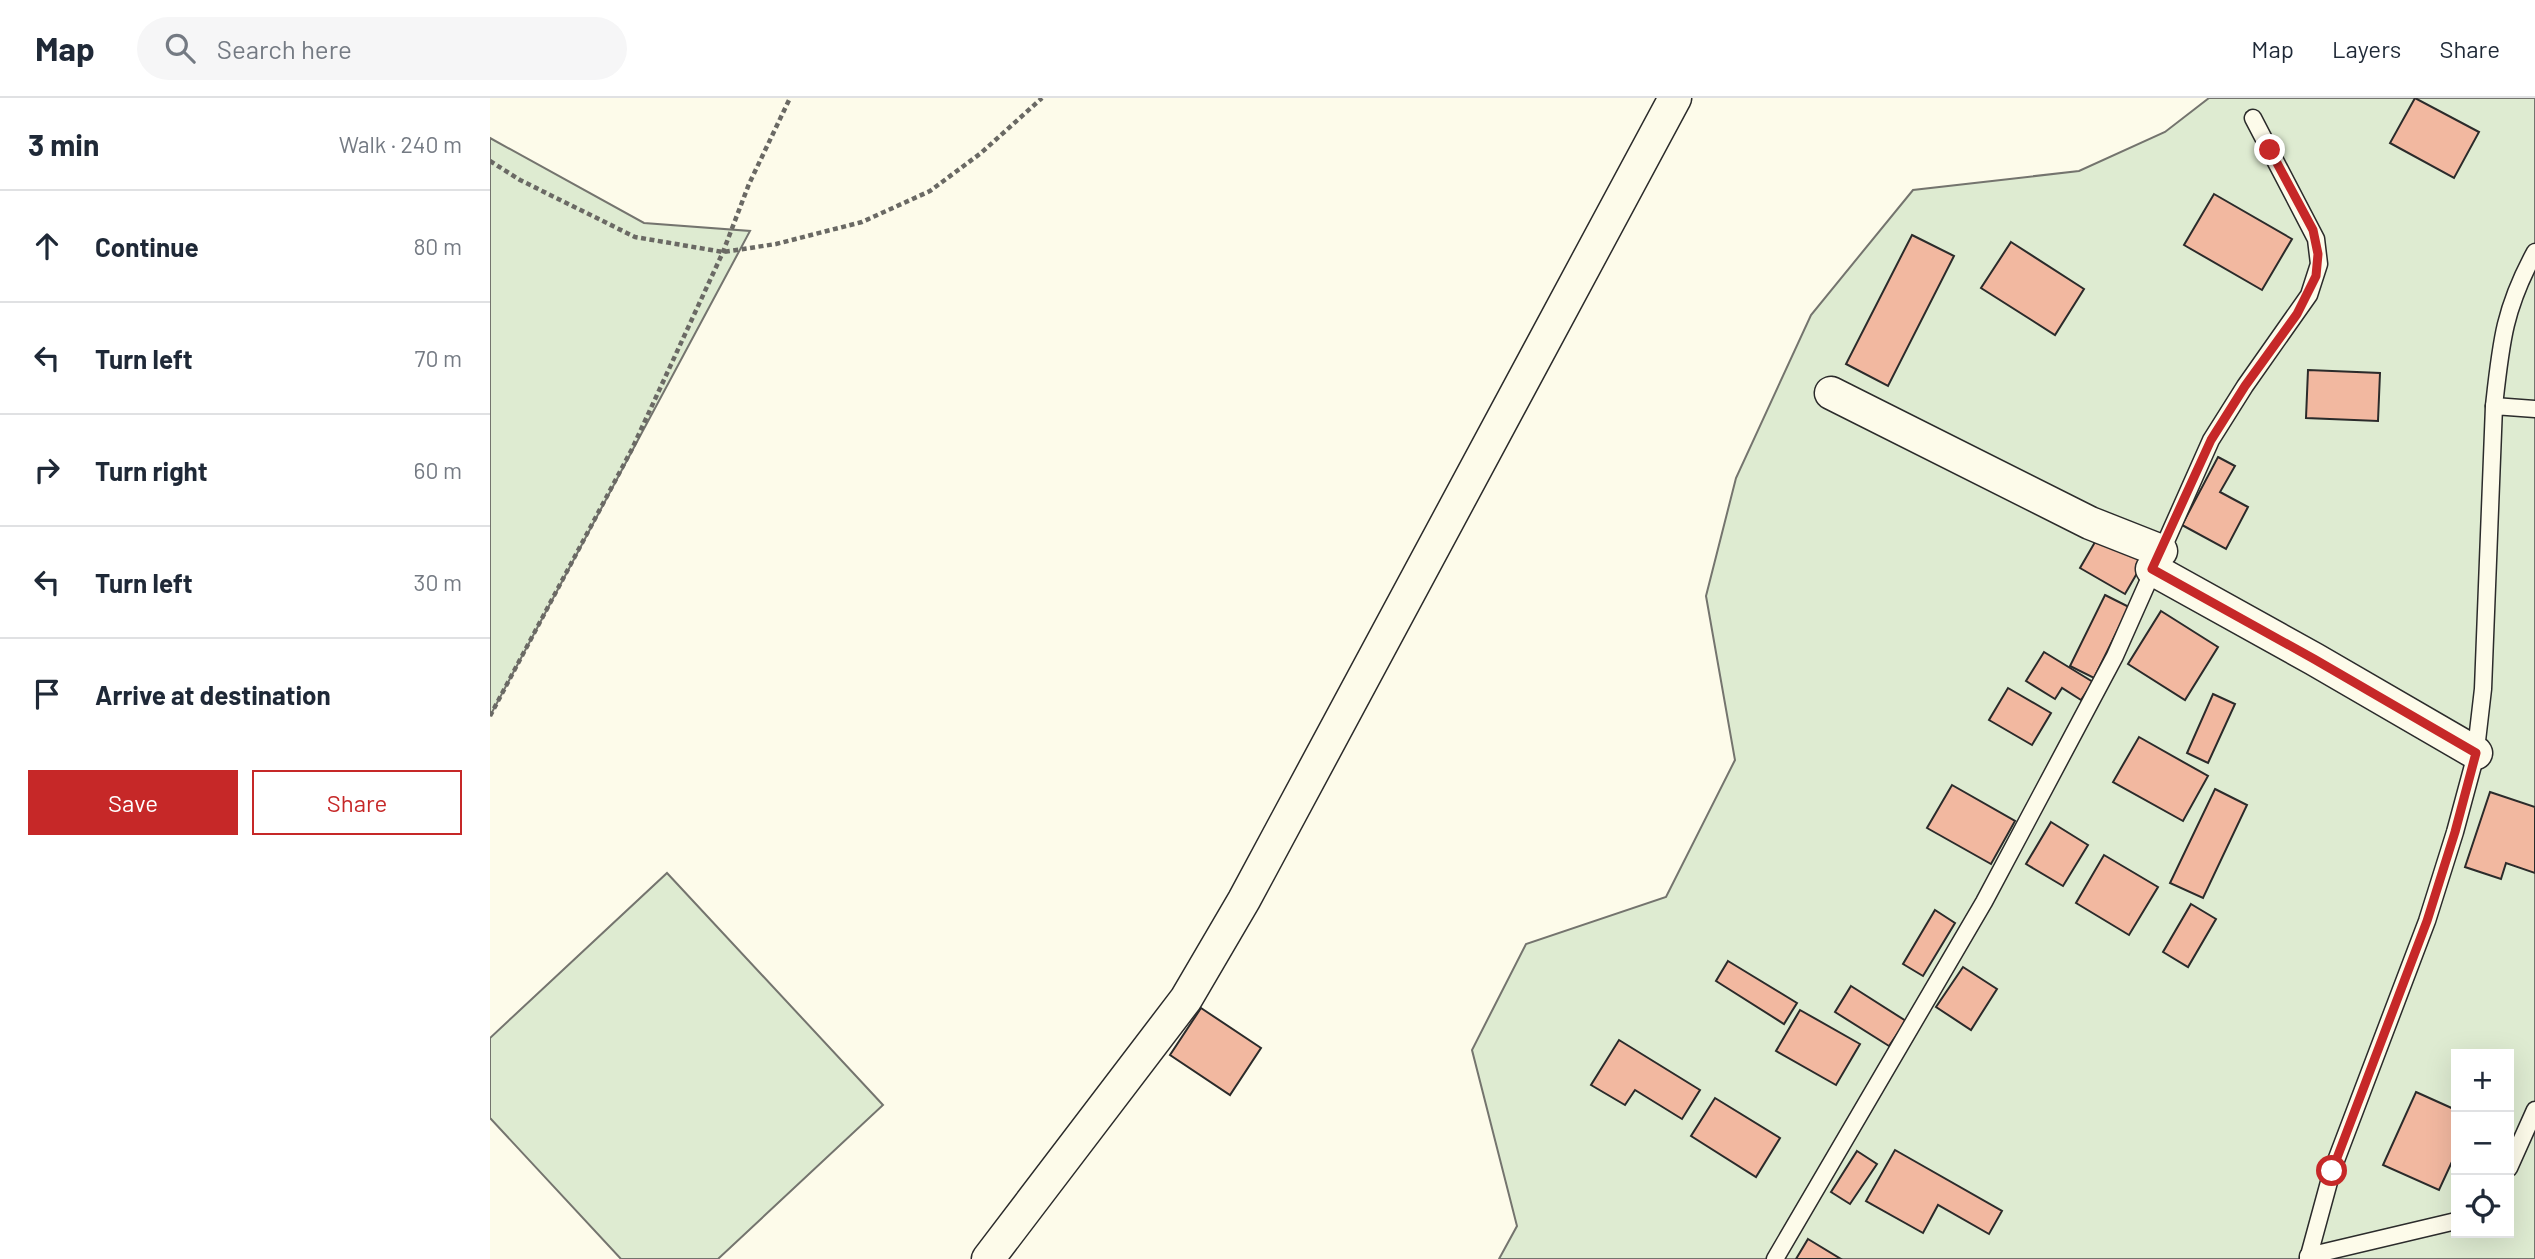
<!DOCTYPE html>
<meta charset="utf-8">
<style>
:root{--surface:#fff;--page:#f6f6f7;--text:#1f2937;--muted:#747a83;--line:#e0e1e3;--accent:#c62828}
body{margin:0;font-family:Barlow,sans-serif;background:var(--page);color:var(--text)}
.controls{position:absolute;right:21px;bottom:21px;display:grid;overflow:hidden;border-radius:0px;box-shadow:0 7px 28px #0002}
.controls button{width:63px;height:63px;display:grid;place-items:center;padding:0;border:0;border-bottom:2px solid var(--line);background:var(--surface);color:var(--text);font:35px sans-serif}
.stop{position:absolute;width:21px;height:21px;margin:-16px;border:5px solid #c62828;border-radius:50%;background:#fff}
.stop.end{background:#c62828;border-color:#fff;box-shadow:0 2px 7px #0008}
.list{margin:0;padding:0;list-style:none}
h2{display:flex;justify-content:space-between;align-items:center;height:91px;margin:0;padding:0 28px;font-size:30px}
h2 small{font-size:23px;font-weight:400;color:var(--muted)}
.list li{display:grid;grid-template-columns:46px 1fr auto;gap:21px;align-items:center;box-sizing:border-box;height:112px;padding:0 28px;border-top:2px solid var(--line)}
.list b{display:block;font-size:26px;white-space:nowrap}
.list em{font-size:23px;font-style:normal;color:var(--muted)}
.actions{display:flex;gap:14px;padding:21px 28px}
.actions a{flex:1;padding:16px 0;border:2px solid var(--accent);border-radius:0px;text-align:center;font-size:24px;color:var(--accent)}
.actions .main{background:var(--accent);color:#fff}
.icon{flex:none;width:38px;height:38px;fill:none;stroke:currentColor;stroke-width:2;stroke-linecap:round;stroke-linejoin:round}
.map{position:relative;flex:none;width:2045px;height:1161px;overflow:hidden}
header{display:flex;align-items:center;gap:42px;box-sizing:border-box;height:98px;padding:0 35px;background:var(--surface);border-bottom:2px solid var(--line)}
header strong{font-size:33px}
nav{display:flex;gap:38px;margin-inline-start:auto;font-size:24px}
.search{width:490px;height:63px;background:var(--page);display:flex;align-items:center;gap:18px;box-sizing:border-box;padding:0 24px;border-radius:38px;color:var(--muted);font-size:26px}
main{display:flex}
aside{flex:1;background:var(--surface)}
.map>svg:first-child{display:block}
</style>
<header>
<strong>Map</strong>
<div class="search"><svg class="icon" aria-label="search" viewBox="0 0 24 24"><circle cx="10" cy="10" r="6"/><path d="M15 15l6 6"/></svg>Search here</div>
<nav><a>Map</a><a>Layers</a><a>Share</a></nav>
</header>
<main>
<aside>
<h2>3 min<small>Walk · 240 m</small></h2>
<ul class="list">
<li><svg class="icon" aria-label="ahead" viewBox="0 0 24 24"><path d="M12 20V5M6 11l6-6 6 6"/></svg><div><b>Continue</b></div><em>80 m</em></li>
<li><svg class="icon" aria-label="left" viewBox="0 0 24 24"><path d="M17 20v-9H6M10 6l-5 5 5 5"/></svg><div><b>Turn left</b></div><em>70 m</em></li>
<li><svg class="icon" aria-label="right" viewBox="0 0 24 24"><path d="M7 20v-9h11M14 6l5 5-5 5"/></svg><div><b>Turn right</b></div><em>60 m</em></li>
<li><svg class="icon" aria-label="left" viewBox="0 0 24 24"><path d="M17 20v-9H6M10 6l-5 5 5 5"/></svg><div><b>Turn left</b></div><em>30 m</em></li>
<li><svg class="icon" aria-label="arrive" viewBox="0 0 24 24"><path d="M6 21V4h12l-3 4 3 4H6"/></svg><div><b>Arrive at destination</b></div></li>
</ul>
<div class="actions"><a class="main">Save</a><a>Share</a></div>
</aside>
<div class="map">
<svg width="2045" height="1161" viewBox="0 0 2045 1161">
<rect width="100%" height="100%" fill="#fdfbea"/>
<g fill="#deebd1" stroke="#74746e" stroke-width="2" fill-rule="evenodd">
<path d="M1719 0H2045V1161H1009L1027 1128 982 952 1036 846 1176 799 1245 662 1216 498 1246 380 1321 217 1423 92 1589 73 1675 34ZM1966 956H2019V1135H1966Z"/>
<path d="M0 40 154 125 260 133 0 618Z"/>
<path d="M177 775 393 1007 228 1161H131L0 1020V940Z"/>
</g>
<g fill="#f2b8a0" stroke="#2b2b2b" stroke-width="2">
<path d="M1925 0 1989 34 1964 80 1900 45Z"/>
<path d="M1724 96 1802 141 1772 192 1694 147Z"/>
<path d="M1422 137 1464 158 1398 288 1356 266Z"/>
<path d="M1521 144 1594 191 1565 237 1491 190Z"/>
<path d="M1818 272 1890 275 1888 323 1816 320Z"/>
<path d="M1728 359 1745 368 1730 394 1758 409 1736 451 1692 427Z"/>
<path d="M1612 432 1657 458 1635 496 1590 470Z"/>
<path d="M1615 497 1639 509 1604 580 1580 568Z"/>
<path d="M1671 513 1728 549 1695 602 1638 566Z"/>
<path d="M1554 554 1603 584 1591 602 1572 590 1565 601 1536 583Z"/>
<path d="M1518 590 1561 615 1542 647 1499 622Z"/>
<path d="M1723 596 1745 606 1718 665 1697 655Z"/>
<path d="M1649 639 1718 678 1693 723 1623 684Z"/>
<path d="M1462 687 1525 723 1501 766 1437 730Z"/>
<path d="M1725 691 1757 707 1713 800 1680 785Z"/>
<path d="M2000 694 2045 709V775L2016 765 2011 781 1975 769Z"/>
<path d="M1561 724 1598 747 1573 788 1536 766Z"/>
<path d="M1614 757 1668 789 1639 837 1586 805Z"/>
<path d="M1701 806 1726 821 1698 869 1673 854Z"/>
<path d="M1445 812 1465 825 1433 878 1413 866Z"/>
<path d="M1238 863 1307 905 1294 926 1226 883Z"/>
<path d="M1473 869 1507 891 1481 932 1446 909Z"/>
<path d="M1361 888 1416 923 1399 948 1345 914Z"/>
<path d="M711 910 771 950 740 997 680 957Z"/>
<path d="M1310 912 1370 946 1346 987 1286 953Z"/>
<path d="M1129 942 1210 992 1192 1021 1145 992 1135 1007 1101 987Z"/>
<path d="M1926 994 1966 1012V1055L1949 1092 1893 1067Z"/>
<path d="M1225 1000 1290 1040 1266 1079 1201 1038Z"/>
<path d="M1405 1052 1512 1113 1499 1136 1448 1107 1433 1135 1376 1103Z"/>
<path d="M1367 1053 1387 1066 1360 1106 1341 1094Z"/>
<path d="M1318 1141 1351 1161H1306Z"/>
</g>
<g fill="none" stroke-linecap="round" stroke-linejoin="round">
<g stroke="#2b2b2b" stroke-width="19">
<g id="lane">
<path d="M2004 308C2011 244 2014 211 2045 154"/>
<path d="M2019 1070 2045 1012"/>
<path d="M1818 1158 1966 1123"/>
<path d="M1285 1161 1494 804 1625 558 1721 342 1755 288 1819 197 1829 166 1826 141 1763 20"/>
<path d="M1818 1161 1842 1073 1937 823 1965 734 1985 660 1993 591 2004 308 2045 311"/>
</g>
</g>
<g stroke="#2b2b2b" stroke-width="35">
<g id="street">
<path d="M1341 295 1600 425 1671 453"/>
<path d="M1662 471 1824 561 1986 655"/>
<path d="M498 1161 696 901 754 802 1185 0"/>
</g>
</g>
<g stroke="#6a6964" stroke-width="4.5" stroke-dasharray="5 3.5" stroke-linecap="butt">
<path d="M0 63 30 82 145 139 233 154 286 146 372 124 440 93 491 55 552 0"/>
<path d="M0 618 142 351 233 154 259 86 300 0"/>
</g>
<use href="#lane" stroke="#fdfbea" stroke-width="16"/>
<use href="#street" stroke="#fdfbea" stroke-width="32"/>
</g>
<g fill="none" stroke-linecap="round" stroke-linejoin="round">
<path stroke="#c62828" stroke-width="9" d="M1780 52 1823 132 1828 156 1826 178 1807 216 1755 288 1721 342 1662 471 1824 561 1986 655 1965 734 1937 823 1842 1073"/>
</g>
</svg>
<div class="controls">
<button>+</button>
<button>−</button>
<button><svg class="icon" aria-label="locate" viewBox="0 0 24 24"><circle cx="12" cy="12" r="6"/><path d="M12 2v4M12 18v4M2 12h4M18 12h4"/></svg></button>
</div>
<div class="stop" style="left:1842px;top:1073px"></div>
<div class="stop end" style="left:1780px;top:52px"></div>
</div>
</main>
